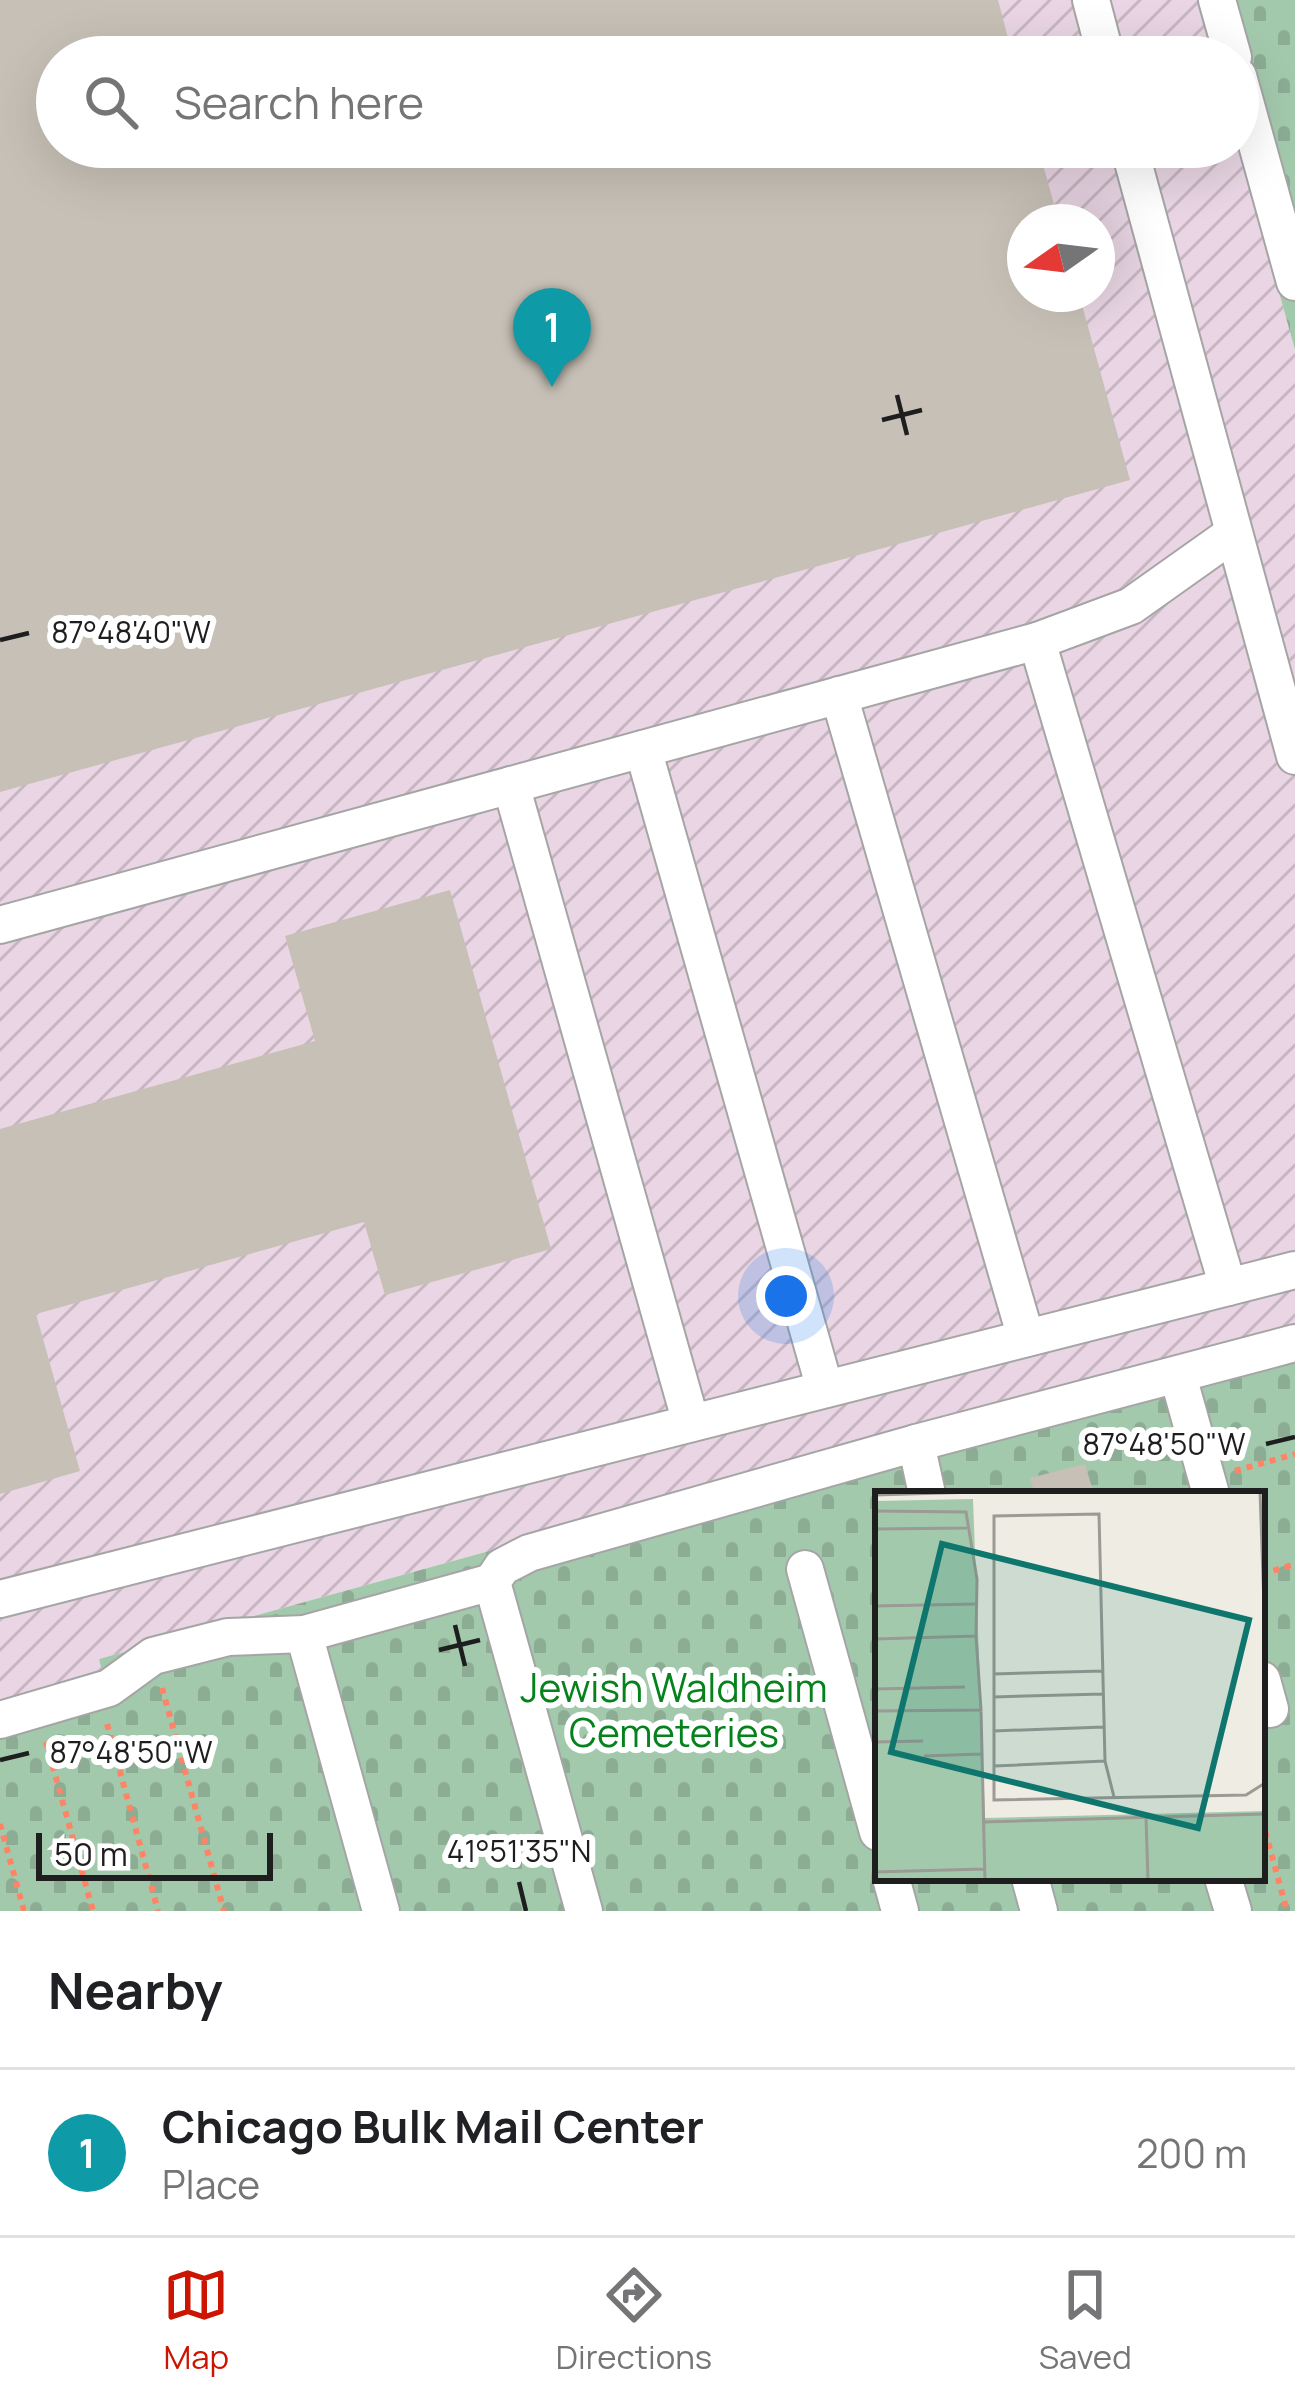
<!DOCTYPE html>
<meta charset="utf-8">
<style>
:root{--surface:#fff;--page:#f6f6f6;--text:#202124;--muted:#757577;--line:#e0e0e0;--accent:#cc1500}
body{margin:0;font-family:Manrope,sans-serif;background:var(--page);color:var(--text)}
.compass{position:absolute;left:1007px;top:204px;width:108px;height:108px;border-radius:50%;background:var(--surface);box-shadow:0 12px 48px #0002;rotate:256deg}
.scale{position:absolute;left:36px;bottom:30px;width:237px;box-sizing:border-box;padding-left:12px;border:6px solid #1e1e1e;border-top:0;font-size:33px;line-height:42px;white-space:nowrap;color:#1e1e1e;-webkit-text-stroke:9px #fff;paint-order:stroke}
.you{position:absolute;left:786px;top:1296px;width:42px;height:42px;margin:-30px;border:9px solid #fff;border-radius:50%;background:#1a73e8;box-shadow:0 0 0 18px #1a73e833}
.badge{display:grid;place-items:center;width:78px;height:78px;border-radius:50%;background:var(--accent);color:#fff;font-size:39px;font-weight:700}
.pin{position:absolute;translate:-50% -99px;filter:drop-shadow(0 3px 6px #0008)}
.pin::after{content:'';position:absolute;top:63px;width:42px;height:36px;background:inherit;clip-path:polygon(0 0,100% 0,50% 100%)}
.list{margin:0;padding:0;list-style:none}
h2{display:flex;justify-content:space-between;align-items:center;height:156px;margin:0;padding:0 48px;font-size:51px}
h2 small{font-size:39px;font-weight:400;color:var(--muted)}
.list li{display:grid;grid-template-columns:78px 1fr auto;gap:36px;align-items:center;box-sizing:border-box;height:168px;padding:0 48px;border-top:3px solid var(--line)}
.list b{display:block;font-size:45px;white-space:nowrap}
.list p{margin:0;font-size:39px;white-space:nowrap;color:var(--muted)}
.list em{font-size:39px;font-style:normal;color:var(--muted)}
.icon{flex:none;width:66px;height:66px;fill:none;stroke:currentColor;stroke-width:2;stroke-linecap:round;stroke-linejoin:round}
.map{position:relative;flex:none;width:1295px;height:1911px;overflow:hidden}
.search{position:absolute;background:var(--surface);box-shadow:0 12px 48px #0002;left:36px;right:36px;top:36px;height:132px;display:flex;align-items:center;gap:30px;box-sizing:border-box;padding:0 42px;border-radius:66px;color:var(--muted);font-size:45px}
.sheet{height:324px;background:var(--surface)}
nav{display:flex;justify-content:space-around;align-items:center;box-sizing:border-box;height:168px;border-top:3px solid var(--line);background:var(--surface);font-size:33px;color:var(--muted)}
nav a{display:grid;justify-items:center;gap:6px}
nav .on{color:var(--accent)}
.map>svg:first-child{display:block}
</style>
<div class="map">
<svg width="1295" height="1911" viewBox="0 0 1295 1911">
<defs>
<pattern id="industrial-furrows" width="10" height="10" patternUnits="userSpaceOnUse" patternTransform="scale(3)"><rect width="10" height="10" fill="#e9d5e3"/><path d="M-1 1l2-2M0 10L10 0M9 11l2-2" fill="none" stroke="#c7b6c2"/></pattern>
<pattern id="cemetery-stones" width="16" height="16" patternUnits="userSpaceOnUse" patternTransform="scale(3)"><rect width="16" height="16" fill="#a3c9ad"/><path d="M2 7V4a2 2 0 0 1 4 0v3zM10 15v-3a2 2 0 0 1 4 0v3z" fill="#8cac94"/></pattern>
</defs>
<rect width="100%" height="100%" fill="#efede3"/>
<path fill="url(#industrial-furrows)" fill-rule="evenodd" d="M0 0H1198L1214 57H57V147L1238 144 1295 350V1328L99 1659 104 1681 0 1710ZM1025 222H1097V294H1025Z"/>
<g fill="url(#cemetery-stones)" fill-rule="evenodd">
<path d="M1198 0H1295V350L1238 144V57H1214Z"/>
<path d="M1295 1328V1911H0V1710L104 1680 99 1659ZM878 1494H1262V1878H878Z"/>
</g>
<g fill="#c7c0b6">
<path d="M0 0H998L1013 57H57V147H1038L1059 222H1025V294H1079L1130 480 0 792Z"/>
<path d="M450 890 551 1249 385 1295 364 1222 36 1314 80 1471 0 1494V1129L315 1041 285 936Z"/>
<path d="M1085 1464 1094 1494H1035L1030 1478Z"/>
</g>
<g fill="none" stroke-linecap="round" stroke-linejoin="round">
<g stroke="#a5a5a5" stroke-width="40">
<g id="minor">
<path d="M1091 0 1106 57"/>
<path d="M1217 0 1233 57"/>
<path d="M1238 76 1295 282"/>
<path d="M1129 147 1295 756"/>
<path d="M1037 641 1228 1287"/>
<path d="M839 695 1026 1338"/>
<path d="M643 749 825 1389"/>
<path d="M511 785 691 1423"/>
<path d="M0 925 1037 641 1131 606 1231 535"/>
<path d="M1178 1376 1211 1494"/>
<path d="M916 1443 1295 1343"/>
<path d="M805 1569 878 1832"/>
<path d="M0 1599 1295 1270"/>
<path d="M304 1634 381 1911"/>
<path d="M1262 1680 1270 1709"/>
<path d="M0 1720 109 1688 153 1656 228 1637 304 1634 492 1582"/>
<path d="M891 1878 900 1911"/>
<path d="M1030 1878 1039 1911"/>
<path d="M1223 1878 1233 1911"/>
<path d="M584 1911 492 1582 502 1567 529 1553 916 1443 927 1494"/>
</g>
</g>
<g stroke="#ff8465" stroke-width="6" stroke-dasharray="6 6" stroke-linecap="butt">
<path d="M1235 1471 1295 1454"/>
<path d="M1262 1574 1295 1564"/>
<path d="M162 1688 224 1911"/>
<path d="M107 1724 158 1911"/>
<path d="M46 1742 93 1911"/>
<path d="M1262 1820 1287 1911"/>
<path d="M0 1824 24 1911"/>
</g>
<use href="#minor" stroke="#fff" stroke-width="36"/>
</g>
<path fill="none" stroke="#1e1e1e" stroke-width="4.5" d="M897 395 907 435M882 420 922 410M0 640 29 633M1266 1444 1295 1437M455 1625 465 1666M439 1650 480 1640M0 1760 29 1753M519 1882 526 1911"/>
<g text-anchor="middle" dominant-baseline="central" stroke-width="12" stroke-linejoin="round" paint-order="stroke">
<g font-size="39" fill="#06821d" stroke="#fff">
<text x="674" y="1687">Jewish Waldheim<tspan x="674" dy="45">Cemeteries</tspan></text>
</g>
</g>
<g transform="translate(875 1491)">
<rect width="390" height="390" fill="#efede3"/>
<path d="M98 8 110 327 390 320V390H0V10Z" fill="#a3c9ad"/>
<path fill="none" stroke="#9b9a94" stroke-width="3" d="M385 0 390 143M0 4 136 0M0 20 91 21 102 88 101 145M0 38 92 37M0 115 100 113M0 148 101 145 106 219 0 220M118 183 228 180M0 198 90 196M118 206 228 203M106 219 110 390M118 240 229 236M0 251 48 250M49 265 106 263M119 275 230 270M239 306 230 270 224 23 119 25V309L371 304 390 292M271 326 273 390M108 331 390 323M0 381 109 378M323 390 390 388"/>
<path fill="#0f766e" fill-opacity="0.15" stroke="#0f766e" stroke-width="6" d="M67 53 374 129 323 337 16 261Z"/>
<rect width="390" height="390" fill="none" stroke="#1e1e1e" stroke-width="6"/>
</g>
<g font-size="30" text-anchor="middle" fill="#1e1e1e" stroke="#fff" stroke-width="12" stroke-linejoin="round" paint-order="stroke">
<text x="131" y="643">87°48'40"W</text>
<text x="1164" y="1455">87°48'50"W</text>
<text x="131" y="1763">87°48'50"W</text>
<text x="519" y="1862">41°51'35"N</text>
</g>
</svg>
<svg class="compass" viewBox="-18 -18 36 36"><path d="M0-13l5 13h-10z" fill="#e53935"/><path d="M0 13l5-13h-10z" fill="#757577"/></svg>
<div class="scale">50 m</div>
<div class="you"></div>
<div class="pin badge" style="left:552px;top:387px;background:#0f9aa8">1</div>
<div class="search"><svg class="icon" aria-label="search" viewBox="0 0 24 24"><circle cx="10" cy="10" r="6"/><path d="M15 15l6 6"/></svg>Search here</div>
</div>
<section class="sheet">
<h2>Nearby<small></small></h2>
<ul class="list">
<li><span class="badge" style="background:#0f9aa8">1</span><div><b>Chicago Bulk Mail Center</b><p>Place</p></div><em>200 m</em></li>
</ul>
</section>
<nav>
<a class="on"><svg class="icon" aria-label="map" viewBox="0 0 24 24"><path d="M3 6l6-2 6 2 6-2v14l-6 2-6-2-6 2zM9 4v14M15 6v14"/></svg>Map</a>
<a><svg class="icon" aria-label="directions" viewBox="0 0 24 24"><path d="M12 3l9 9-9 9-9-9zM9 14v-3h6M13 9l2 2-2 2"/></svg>Directions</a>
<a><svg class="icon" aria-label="saved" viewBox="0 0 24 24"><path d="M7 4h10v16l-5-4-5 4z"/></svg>Saved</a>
</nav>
